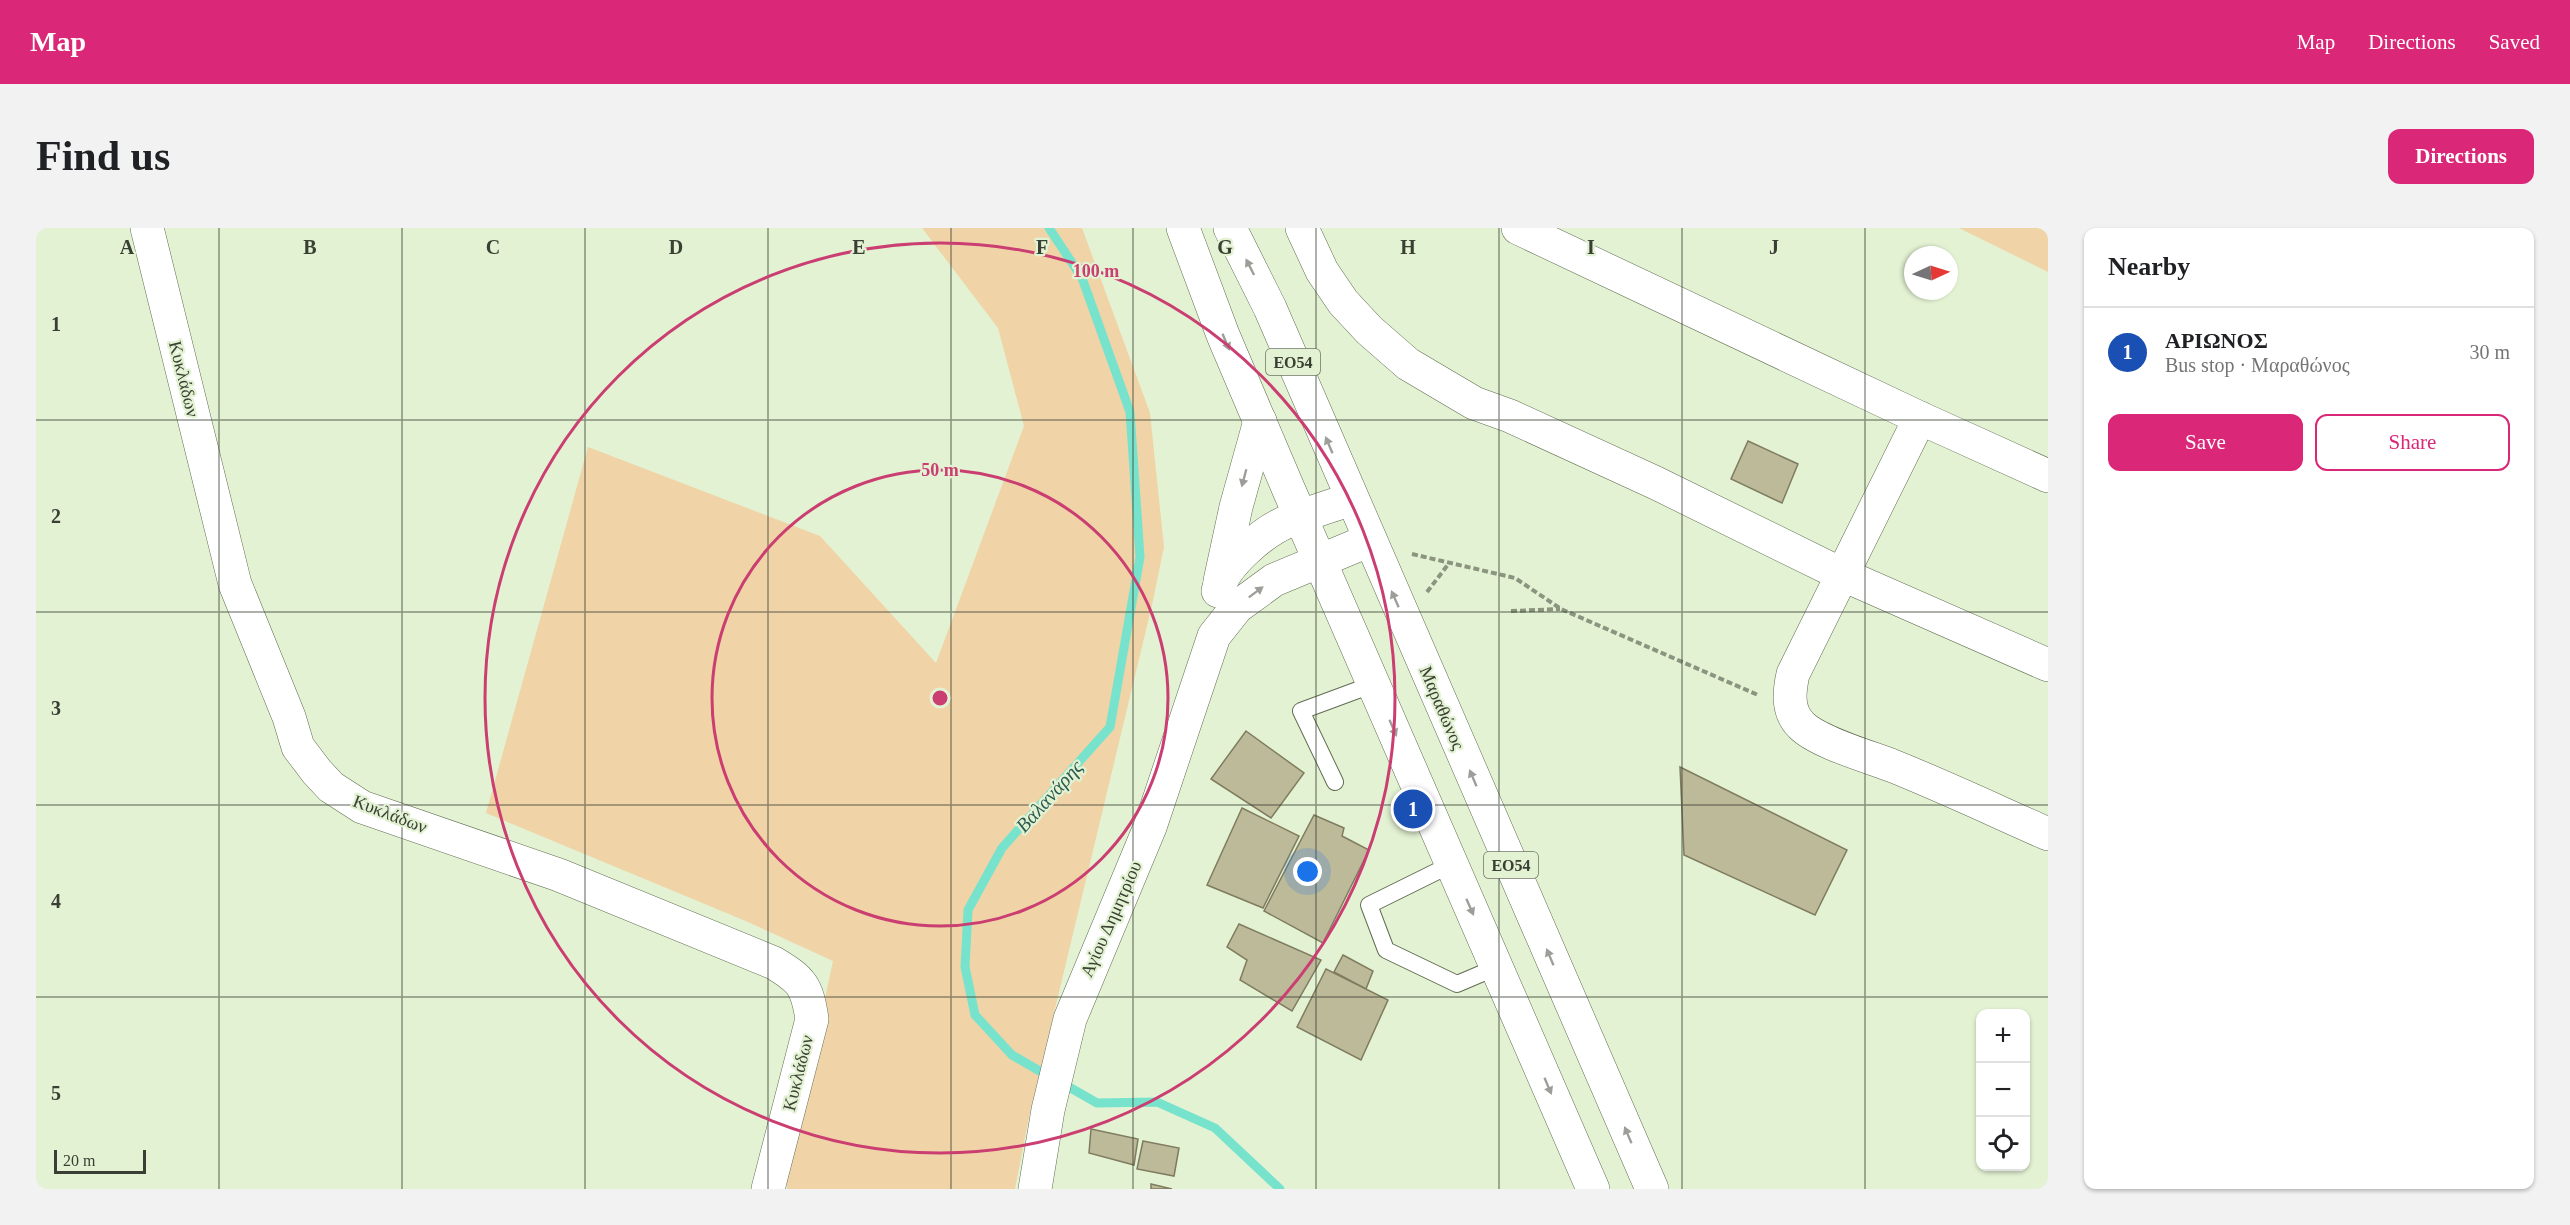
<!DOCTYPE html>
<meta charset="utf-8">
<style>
:root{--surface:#fff;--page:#f2f2f2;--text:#202124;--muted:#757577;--line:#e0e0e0;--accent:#db2777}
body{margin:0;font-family:"Times New Roman",serif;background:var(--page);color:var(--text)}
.controls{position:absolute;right:18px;bottom:18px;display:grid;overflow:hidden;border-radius:12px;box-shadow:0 2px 4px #0004}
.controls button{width:54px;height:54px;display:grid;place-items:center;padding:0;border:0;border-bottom:2px solid var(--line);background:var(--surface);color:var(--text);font:30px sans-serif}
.compass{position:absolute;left:1868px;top:18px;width:54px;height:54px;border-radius:50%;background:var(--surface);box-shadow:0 2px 4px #0004;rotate:86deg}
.scale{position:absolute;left:18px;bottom:15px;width:92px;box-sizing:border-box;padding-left:6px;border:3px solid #3a3f33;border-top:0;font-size:16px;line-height:21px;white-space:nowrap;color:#3a3f33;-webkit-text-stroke:4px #e3f2d3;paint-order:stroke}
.you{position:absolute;left:1272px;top:644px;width:21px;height:21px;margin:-15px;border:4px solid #fff;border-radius:50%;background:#1a73e8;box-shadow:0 0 0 9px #1a73e833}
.badge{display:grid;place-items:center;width:39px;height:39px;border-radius:50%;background:var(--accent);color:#fff;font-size:20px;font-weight:700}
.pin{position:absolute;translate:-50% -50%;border:3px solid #fff;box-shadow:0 2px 6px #0006}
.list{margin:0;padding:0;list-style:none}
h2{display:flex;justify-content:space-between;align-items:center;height:78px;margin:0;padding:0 24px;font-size:26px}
h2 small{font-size:20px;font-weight:400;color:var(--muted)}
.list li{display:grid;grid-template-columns:39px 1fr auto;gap:18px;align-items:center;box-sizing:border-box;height:90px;padding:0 24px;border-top:2px solid var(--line)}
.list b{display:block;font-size:22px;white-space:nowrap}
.list p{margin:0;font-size:20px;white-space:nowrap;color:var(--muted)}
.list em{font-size:20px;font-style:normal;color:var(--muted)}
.actions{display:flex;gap:12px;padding:18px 24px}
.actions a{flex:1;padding:14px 0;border:2px solid var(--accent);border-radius:12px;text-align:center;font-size:21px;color:var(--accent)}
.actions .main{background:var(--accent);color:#fff}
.icon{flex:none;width:33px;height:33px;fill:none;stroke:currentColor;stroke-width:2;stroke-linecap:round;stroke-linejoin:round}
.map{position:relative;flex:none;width:2012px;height:961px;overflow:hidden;border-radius:12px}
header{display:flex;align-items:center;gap:36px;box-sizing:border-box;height:84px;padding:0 30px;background:var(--accent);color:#fff}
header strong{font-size:28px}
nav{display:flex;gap:33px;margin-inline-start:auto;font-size:21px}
.intro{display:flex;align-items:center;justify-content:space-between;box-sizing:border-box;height:144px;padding:0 36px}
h1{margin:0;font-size:42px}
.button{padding:15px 27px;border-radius:12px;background:var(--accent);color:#fff;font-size:21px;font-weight:700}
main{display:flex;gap:36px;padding:0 36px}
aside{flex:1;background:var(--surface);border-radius:12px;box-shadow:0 2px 4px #0004}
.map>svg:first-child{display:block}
</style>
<header>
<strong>Map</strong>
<nav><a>Map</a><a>Directions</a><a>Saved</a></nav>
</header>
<div class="intro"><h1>Find us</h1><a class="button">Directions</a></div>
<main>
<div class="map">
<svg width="2012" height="961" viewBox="0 0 2012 961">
<rect width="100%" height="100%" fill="#e3f2d3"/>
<g fill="#f0d3a7">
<path d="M886 0H1046L1114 185 1128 319 1116 377 993 889 979 961H751V948L797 733 712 694 450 585 552 219 784 308 900 435 988 198 962 100Z"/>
<path d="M1923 0H2012V44Z"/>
</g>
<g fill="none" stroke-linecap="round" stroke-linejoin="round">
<g stroke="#77e3cc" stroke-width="9">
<path d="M1013 0 1046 50 1094 184 1104 329 1074 499 966 620 932 682 929 739 939 787 976 827 1014 849"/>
<path d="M1026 855 1061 875 1121 874 1179 900 1244 961"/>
</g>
</g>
<g fill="#bdba9a" stroke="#7f7c5f" stroke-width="1.5">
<path d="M1712 213 1762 236 1746 275 1695 251Z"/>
<path d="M1210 503 1268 545 1235 590 1175 551Z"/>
<path d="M1644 539 1811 622 1779 687 1648 627Z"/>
<path d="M1206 580 1263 608 1227 680 1171 657Z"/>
<path d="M1278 587 1308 600 1306 608 1333 622 1287 715 1228 683Z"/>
<path d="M1203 696 1285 732 1256 783 1204 752 1211 732 1191 719Z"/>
<path d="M1307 727 1337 743 1330 761 1298 744Z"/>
<path d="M1290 741 1352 772 1325 832 1261 799Z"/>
<path d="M1055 901 1102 911 1098 937 1053 925Z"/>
<path d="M1107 913 1143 920 1138 948 1101 941Z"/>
<path d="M1115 956 1136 961H1115Z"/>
</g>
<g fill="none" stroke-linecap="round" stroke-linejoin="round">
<g stroke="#616d52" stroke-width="18">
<g id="lane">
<path d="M1299 554 1265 483 1338 456"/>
<path d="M1416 636 1333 677 1350 722 1421 756 1461 739"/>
</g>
</g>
<g stroke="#616d52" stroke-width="34">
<g id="street">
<path d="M1266 0 1286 43 1307 74 1333 102 1372 136 1438 175 1474 188 1620 255 1805 346 2012 437"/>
<path d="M1482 0 1884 190 2012 248"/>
<path d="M1884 190 1757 446C1753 464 1751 483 1765 497 1781 514 1834 529 1857 538 1909 559 1960 583 2012 606"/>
</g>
</g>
<g stroke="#616d52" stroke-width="34">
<g id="secondary">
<path d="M111 0 199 356 253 489 262 519 281 544 295 559 326 579 523 647 738 735C766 752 771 758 776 791L732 961"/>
<path d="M1182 363C1187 337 1229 302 1253 293 1274 284 1295 278 1316 271"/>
<path d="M999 961 1012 882 1034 791 1114 599 1178 408 1201 379 1238 352 1334 312"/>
</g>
</g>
<g stroke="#616d52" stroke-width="34">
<g id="primary">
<path d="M1147 0 1187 107 1252 260 1557 961"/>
<path d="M1194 0 1234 80 1616 961"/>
<path d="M1184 353 1200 279 1224 193"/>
</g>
</g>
<g stroke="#8a947f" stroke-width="4" stroke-dasharray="6 3" stroke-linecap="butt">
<path d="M1376 326 1479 350 1525 381 1722 467"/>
<path d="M1391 364 1414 334"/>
<path d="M1475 383 1524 381"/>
</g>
<use href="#lane" stroke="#fff" stroke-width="16"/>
<use href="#street" stroke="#fff" stroke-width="33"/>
<use href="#secondary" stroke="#fff" stroke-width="33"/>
<use href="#primary" stroke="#fff" stroke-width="33"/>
</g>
<defs><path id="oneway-solid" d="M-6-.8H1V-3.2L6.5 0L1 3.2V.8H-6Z" transform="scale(1.5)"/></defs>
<g fill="#9c9f99">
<use href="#oneway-solid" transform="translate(1214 39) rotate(-117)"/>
<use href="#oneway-solid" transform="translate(1190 114) rotate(67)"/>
<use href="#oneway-solid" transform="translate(1293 217) rotate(-113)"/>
<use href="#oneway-solid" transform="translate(1208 250) rotate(105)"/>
<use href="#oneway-solid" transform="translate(1220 364) rotate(-37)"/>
<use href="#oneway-solid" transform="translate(1359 371) rotate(-114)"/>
<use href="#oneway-solid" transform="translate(1357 500) rotate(67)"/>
<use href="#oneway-solid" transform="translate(1437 550) rotate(-113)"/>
<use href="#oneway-solid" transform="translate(1434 679) rotate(66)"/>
<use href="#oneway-solid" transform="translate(1514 729) rotate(-113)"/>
<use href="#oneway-solid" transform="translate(1512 858) rotate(67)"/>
<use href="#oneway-solid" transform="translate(1592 907) rotate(-113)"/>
</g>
<path fill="none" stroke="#3a3f33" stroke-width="1.5" stroke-opacity="0.55" d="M183 0V961M366 0V961M549 0V961M732 0V961M915 0V961M1097 0V961M1280 0V961M1463 0V961M1646 0V961M1829 0V961M0 192H2012M0 384H2012M0 577H2012M0 769H2012"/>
<g fill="none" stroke="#ca3e71" stroke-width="3">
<circle cx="904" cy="470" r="228"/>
<circle cx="904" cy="470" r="455"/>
</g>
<g text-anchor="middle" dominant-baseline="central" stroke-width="4.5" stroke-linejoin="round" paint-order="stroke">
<g fill="#e3f2d3" stroke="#6d7563" stroke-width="1.5">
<rect x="1230" y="121" width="54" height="26" rx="4.5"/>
<rect x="1448" y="624" width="54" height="26" rx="4.5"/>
</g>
<g font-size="16" font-weight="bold" fill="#3a3f33">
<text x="1257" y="134">ΕΟ54</text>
<text x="1475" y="637">ΕΟ54</text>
</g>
<g font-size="18" fill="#3a3f33" stroke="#e3f2d3">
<text transform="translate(148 151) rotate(76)">Κυκλάδων</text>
<text transform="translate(1406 480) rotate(67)">Μαραθώνος</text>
<text transform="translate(354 586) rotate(21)">Κυκλάδων</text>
<text transform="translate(1075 691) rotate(-66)">Αγίου Δημητρίου</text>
<text transform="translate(762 845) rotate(-76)">Κυκλάδων</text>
</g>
<g font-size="20" font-style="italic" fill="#2c5b51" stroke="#e3f2d3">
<text transform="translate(1013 568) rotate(-48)">Βαλανάρης</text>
</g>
</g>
<g font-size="20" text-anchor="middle" font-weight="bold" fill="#3a3f33" stroke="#e3f2d3" stroke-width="4.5" stroke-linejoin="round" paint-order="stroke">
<text x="91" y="26">A</text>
<text x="274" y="26">B</text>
<text x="457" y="26">C</text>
<text x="640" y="26">D</text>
<text x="823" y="26">E</text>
<text x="1006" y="26">F</text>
<text x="1189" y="26">G</text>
<text x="1372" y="26">H</text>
<text x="1555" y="26">I</text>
<text x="1738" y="26">J</text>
<text x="20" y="103">1</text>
<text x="20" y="295">2</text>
<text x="20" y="487">3</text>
<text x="20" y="680">4</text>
<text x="20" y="872">5</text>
</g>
<circle cx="904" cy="470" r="9" fill="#ca3e71" stroke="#e3f2d3" stroke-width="3"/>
<g font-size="18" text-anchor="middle" font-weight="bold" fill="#ca3e71" stroke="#e3f2d3" stroke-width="4.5" stroke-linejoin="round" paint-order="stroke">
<text x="1060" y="49">100 m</text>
<text x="904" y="248">50 m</text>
</g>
</svg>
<div class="controls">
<button>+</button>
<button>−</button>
<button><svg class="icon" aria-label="locate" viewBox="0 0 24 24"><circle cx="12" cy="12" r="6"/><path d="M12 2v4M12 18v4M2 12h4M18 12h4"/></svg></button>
</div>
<svg class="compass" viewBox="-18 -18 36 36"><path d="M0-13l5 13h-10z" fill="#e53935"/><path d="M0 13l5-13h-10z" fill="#757577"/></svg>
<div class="scale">20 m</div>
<div class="you"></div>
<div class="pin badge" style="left:1377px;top:581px;background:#1a4fb4">1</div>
</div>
<aside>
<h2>Nearby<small></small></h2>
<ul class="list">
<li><span class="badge" style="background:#1a4fb4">1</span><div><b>ΑΡΙΩΝΟΣ</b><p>Bus stop · Μαραθώνος</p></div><em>30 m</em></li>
</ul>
<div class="actions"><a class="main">Save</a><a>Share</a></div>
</aside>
</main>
